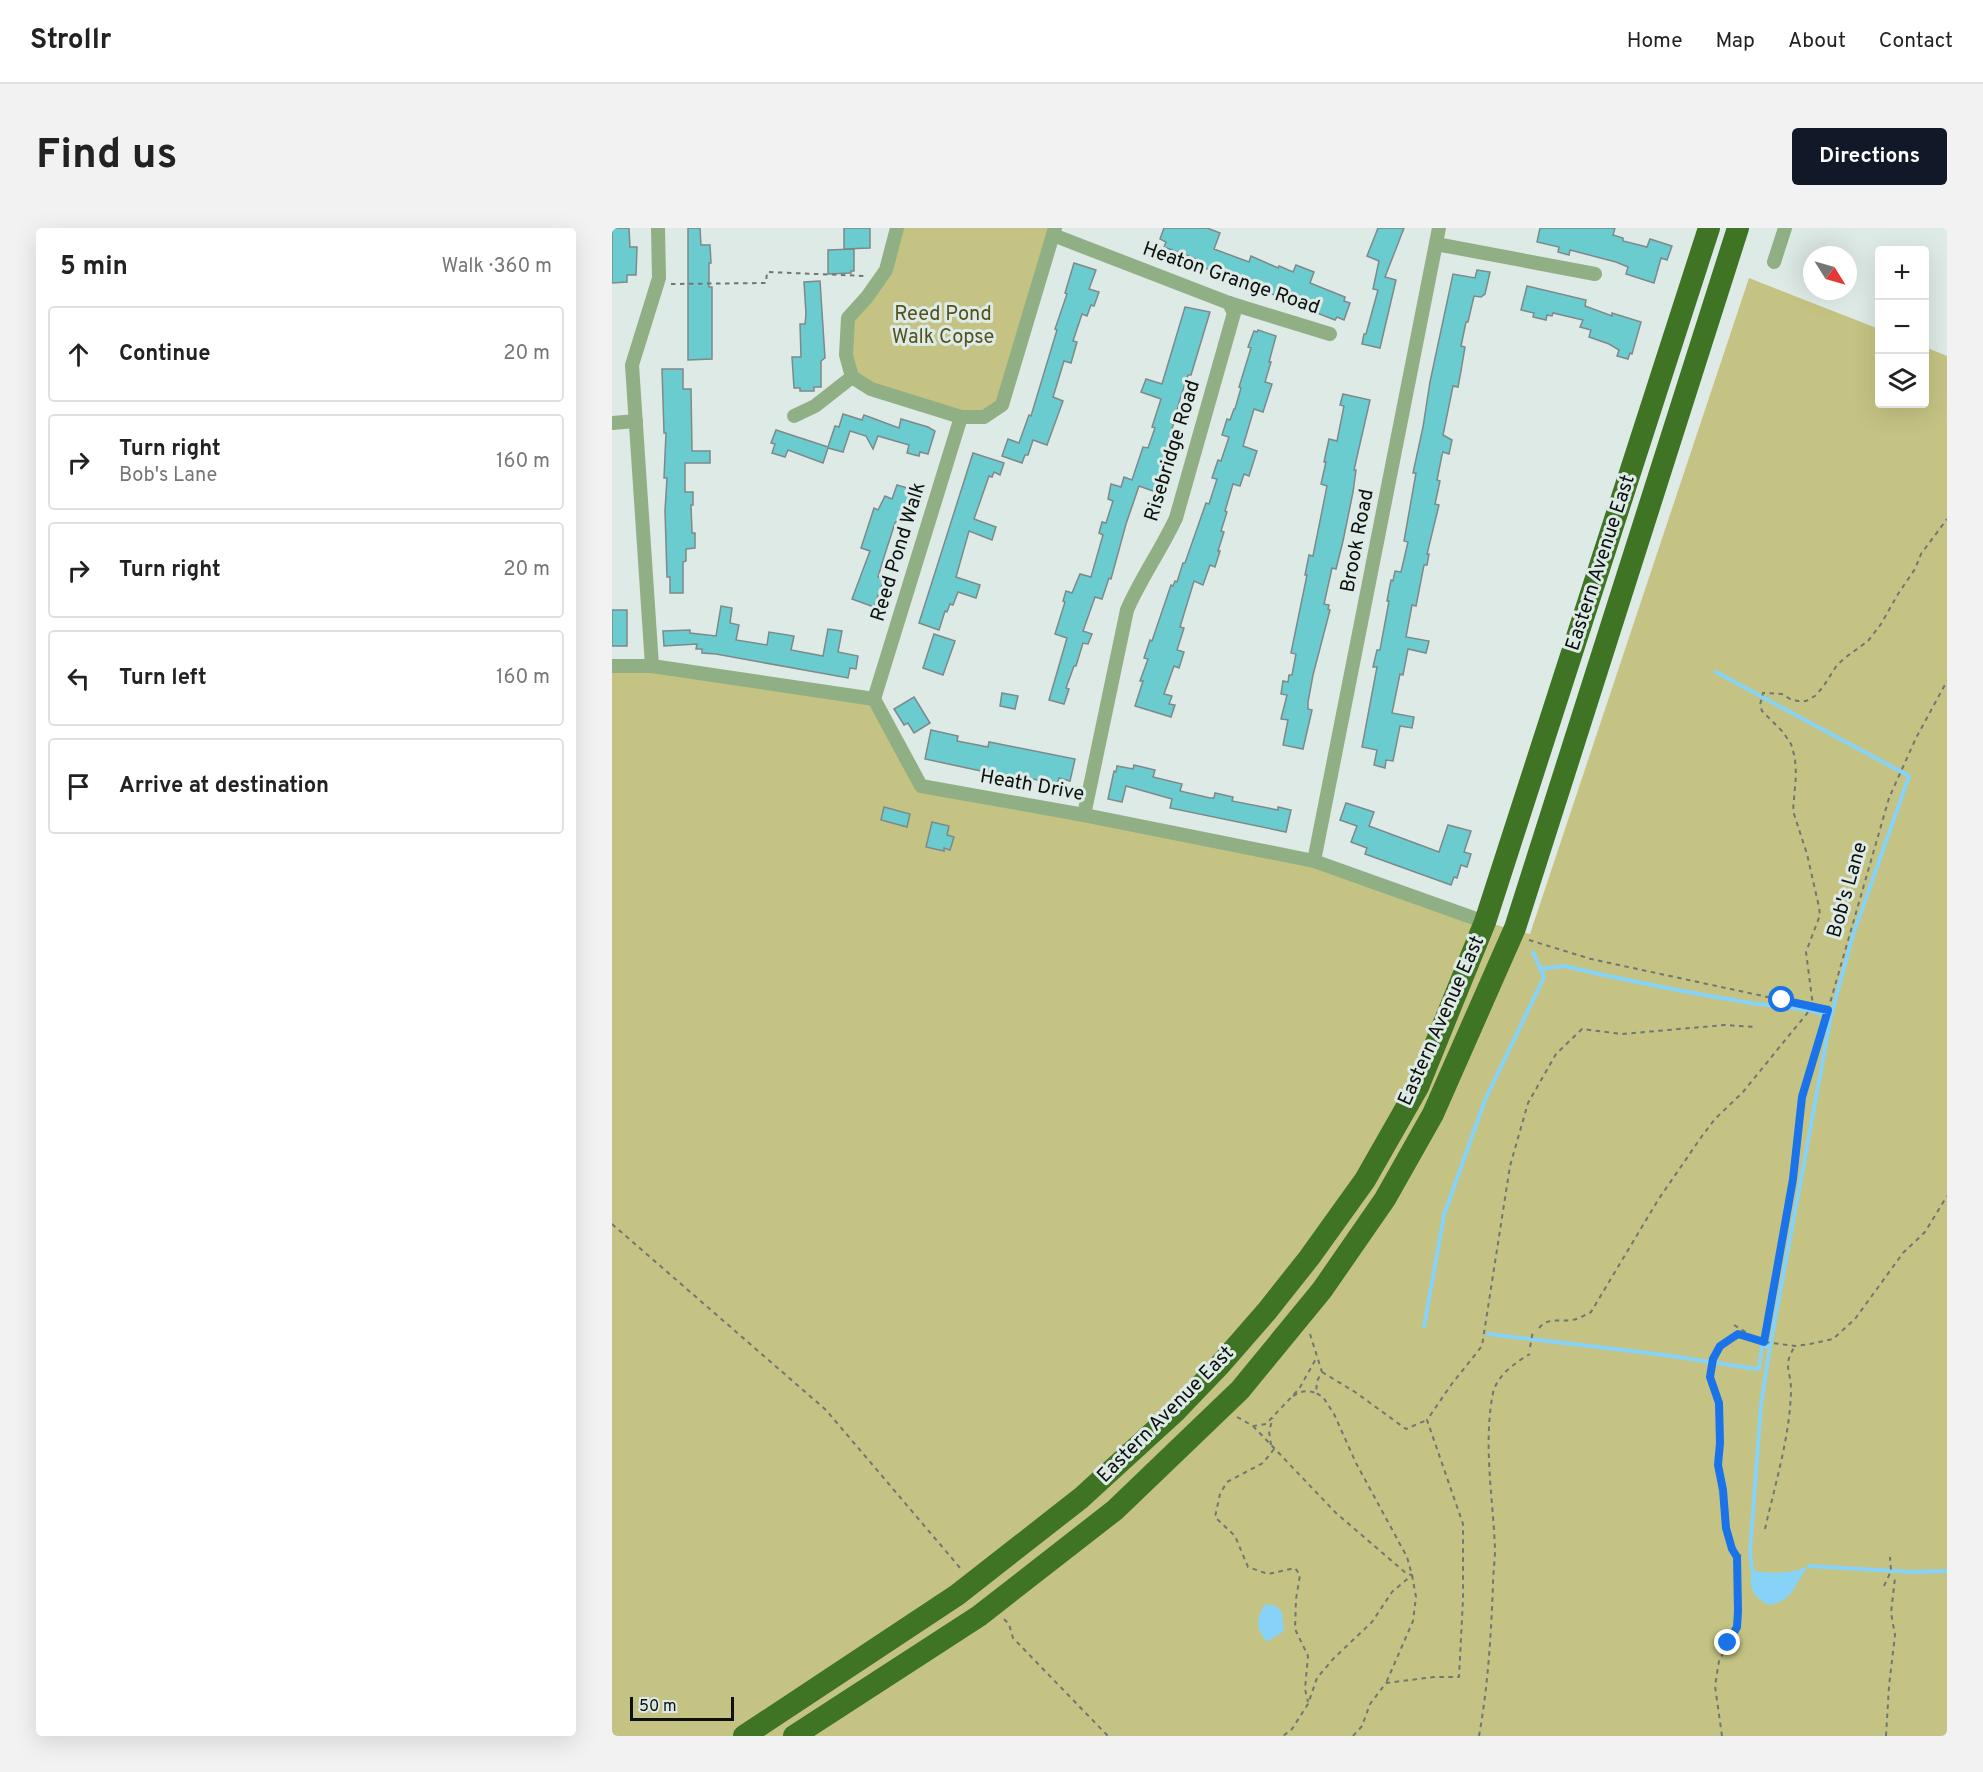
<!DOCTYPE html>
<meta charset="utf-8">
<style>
:root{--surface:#fff;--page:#f2f2f2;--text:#222;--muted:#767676;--line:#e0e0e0;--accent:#111827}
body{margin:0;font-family:Overpass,sans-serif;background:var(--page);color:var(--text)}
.controls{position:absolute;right:18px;top:18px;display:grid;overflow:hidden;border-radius:6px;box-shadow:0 6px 24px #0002}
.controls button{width:54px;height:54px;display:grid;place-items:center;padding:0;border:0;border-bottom:2px solid var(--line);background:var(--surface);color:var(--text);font:30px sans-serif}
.compass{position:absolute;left:1191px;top:18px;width:54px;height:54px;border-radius:50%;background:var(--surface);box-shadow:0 6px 24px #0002;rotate:127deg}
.scale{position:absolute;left:18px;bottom:15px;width:104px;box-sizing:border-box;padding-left:6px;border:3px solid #0c100f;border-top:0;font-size:16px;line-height:21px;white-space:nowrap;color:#0c100f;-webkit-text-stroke:4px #deeae5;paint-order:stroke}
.stop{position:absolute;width:18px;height:18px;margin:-14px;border:4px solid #1a73e8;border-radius:50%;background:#fff}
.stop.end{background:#1a73e8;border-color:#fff;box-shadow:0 2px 6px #0008}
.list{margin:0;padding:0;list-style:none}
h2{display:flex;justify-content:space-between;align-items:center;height:78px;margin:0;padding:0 24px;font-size:26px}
h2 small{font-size:20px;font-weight:400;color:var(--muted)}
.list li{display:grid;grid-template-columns:39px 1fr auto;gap:18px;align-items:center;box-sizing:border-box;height:96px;margin:0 12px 12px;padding:0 12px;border:2px solid var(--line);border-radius:6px}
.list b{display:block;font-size:22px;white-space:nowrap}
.list p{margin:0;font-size:20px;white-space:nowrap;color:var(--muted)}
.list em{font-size:20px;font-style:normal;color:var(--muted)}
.icon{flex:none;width:33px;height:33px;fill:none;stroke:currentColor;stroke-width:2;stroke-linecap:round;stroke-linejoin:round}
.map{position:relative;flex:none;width:1335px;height:1508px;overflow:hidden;border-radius:6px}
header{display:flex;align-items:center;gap:36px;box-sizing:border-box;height:84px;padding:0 30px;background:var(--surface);border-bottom:2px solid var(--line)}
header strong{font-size:28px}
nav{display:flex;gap:33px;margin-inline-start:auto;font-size:21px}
.intro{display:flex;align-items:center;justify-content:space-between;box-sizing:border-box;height:144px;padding:0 36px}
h1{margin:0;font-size:42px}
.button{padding:15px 27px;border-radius:6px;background:var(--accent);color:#fff;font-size:21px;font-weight:700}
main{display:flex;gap:36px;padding:0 36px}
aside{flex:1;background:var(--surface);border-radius:6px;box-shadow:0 6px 24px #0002}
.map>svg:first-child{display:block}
</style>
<header>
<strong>Strollr</strong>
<nav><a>Home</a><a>Map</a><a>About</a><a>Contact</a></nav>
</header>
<div class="intro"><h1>Find us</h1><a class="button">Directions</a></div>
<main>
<aside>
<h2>5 min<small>Walk · 360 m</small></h2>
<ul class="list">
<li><svg class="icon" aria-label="ahead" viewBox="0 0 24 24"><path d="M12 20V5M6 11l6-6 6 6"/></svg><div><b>Continue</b></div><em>20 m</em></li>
<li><svg class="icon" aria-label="right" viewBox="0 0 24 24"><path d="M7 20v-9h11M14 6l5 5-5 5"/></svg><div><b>Turn right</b><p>Bob's Lane</p></div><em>160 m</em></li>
<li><svg class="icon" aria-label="right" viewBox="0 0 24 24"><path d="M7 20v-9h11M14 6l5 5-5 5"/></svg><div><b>Turn right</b></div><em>20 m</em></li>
<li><svg class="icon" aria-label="left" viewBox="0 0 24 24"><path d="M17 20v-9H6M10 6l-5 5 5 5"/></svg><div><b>Turn left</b></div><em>160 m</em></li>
<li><svg class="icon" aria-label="arrive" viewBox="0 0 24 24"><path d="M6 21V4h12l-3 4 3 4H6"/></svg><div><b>Arrive at destination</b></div></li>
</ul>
</aside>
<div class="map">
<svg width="1335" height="1508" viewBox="0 0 1335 1508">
<rect width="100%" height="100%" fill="#deeae5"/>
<g fill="#c5c383">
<path d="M285 0H443L390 177 372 189 240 149 236 90 255 69Z"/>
<path d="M1137 50 1267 101 1268 176H1312L1313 119 1335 128V1508H0V438L262 471 309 558 702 633 873 694 918 706Z"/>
</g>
<g fill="#86d3f7">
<path d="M1197 1338C1181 1355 1184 1373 1156 1377 1140 1368 1136 1359 1140 1342 1157 1347 1182 1345 1197 1338Z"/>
<path d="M652 1377H662L670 1384 672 1403 655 1414C643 1399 644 1393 652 1377Z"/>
</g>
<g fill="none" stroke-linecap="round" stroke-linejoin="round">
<g stroke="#86d3f7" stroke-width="4">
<path d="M1104 444 1297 548 1241 707 1219 788"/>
<path d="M928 741 952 738C1012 752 1072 764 1133 774 1161 779 1193 779 1219 788L1158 1119"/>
<path d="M812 1099 832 987 873 872 932 749 921 724"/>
<path d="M876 1106 1053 1127 1144 1141 1147 1140 1150 1118 1158 1119 1149 1176 1138 1324 1140 1342"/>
<path d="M1197 1338 1301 1344 1335 1343"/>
</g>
</g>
<g fill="#6bccd0" stroke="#7d898a" stroke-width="1.5">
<path d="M0 0H17L18 19H25L24 47H15V54L0 55Z"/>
<path d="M76 0H88L89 17H98L99 35H97V59H100V131L76 132Z"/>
<path d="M232 0H258V20L232 21Z"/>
<path d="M552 0H595L608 5 602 21 637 34 639 28 666 40 667 38 681 44 684 37 702 44 698 55 733 69 732 73 738 75 732 92 725 89 723 92 700 83 701 80 666 66 665 68 585 37 587 32 552 19 554 14 548 11Z"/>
<path d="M766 0H792L773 49 784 52 768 120 750 116 752 106H754L766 62 761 61 767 33 755 28Z"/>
<path d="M928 0H1003L1001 7 1011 10V13L1035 19 1038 11 1060 18 1055 32 1049 30 1042 55 1014 46 1016 39 1004 34 958 22 957 27 946 24 947 19 925 14Z"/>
<path d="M242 21V43H239V45L216 46V22Z"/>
<path d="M462 35 484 42 477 61 487 64 482 78 479 77 475 88 470 86 461 113 465 114 459 135 452 133 441 169 451 173 435 217 421 212 416 227H413L410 235 390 228 396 211 407 215 417 187 419 188 445 102 443 101 455 66 453 65Z"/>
<path d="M865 42 878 44 873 66 869 69 862 68 856 94H854L849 118 853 119 849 143 846 159 841 158 831 207 840 212 837 226 831 224 830 227 825 252 828 253 823 276 827 277 815 326H817L815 337H812L804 378 800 377 794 409 817 413 814 425 796 421 791 447 788 446 780 485 802 489 800 500 788 498 781 533 774 532 773 540 762 537 765 522 750 519 765 439H761L765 422H768L777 373H775L779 352 781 353 783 343 789 344 796 314 792 313 804 245H801L811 199 818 154 841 46 863 50Z"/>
<path d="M208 53 213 130 209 133V159H202V163H188V160H182L180 129H189L188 96H193L194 86 192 54Z"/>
<path d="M915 58 974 72 973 78 1000 88V85L1029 94 1020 126 1018 125 1016 131 1005 128 1007 122 997 116 977 109 979 102 968 99 971 92 941 85 940 88 935 87 934 92 921 89 922 85 909 82Z"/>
<path d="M573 79 598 84 579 147H576L568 171 558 209H560L558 215 560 216 545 261 542 260 541 263 527 258 514 296 499 351 497 350 490 371 483 369 471 403 480 406 476 416 471 415 464 438H462L454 460 457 461 452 476 437 472 455 410 443 406 453 374 451 373 454 363 460 365 468 346 479 349 491 307 487 305 490 294 494 295 501 273 496 271 499 256 509 259 512 249 520 252 531 219 536 220 543 200 540 199 549 171 529 164 534 151 550 156Z"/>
<path d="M646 102 664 108 657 134H659L653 154 660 156 651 184 642 181 631 218 645 223 637 248 632 246 628 258 621 256 613 283 615 284 609 303 612 304 606 323H608L603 339 598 337 591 357 582 353 568 399 572 400 565 422 572 424 567 440 562 438 552 466 560 468 557 476 563 477 559 489 523 478 531 453H528L536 431 532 430 538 412 540 413 559 357 561 358 563 353 565 354 571 335H573L594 275 597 276 605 251 600 250 606 232 609 233 617 209 610 207 615 191 618 192 622 181H623L629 160 627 159 639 120 636 119 642 103 645 104Z"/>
<path d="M50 141H71V161H79L80 223H98V235H73V264H81V277H79L80 305H83V320L74 321V333L71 334V365H58V349H55L53 283 55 250H52L54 205H52Z"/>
<path d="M731 166 758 172 742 242H744L741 264 731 313 724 341 720 340 712 376 717 377 716 381 718 382 701 447 696 474V481L700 482 691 521 671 517 676 492 669 491 675 467 669 466 671 453 676 454 677 447H680L684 426 679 425 695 347H693L697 327 701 328 715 258 709 256 714 234H712L717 211 725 213 732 178 728 177Z"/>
<path d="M231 186 250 192 252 187 287 200 289 191 316 199 323 203 316 226 308 224 307 228 295 225 297 217 266 208 261 221 254 208 238 203 231 224 216 220 211 235 176 222 173 229 160 225 163 216 159 215 164 202 216 219 223 198 227 199Z"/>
<path d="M361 225 392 235 388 247 382 244 380 249 377 248 362 291 384 299 380 312 357 303 344 349 368 357 364 370 346 364 341 377 338 376 335 384 333 383 327 402 307 395Z"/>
<path d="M285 257 299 261 289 294 285 293 283 295 272 329 266 349 272 351 262 379 240 371 258 323 249 320 262 280 266 282 273 268 280 271Z"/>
<path d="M109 378 120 380 118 395 127 397 124 412 155 417 157 404 182 408 179 422 211 428 216 401 230 403 226 424 246 428 244 441 238 440 236 450 104 426 90 425V421H84L85 416 52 418 51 403 78 402V405L104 408Z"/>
<rect x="0" y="382" width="15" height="36"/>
<path d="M322 406 343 413 331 447 311 440Z"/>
<path d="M390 465 406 468 403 481 388 478Z"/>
<path d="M302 469 318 495 302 505 296 495 292 497 282 481Z"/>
<path d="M319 502 346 508 345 513 376 519 377 514 463 531 458 553 447 550 445 557 417 550 416 553 313 531Z"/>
<path d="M522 537 543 542 541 549 570 556 568 563 598 570H602L603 565 621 569 620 573 666 582V579L679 582 674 604 558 580 560 571 514 558 510 574 496 571 502 543 504 544 505 538 521 541Z"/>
<path d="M734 575 762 584 757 598 827 624 836 597 859 603 852 624 859 626 855 639 849 637 845 650 842 649 839 657 753 626 755 620 739 614 745 598 728 592Z"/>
<path d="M272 579 298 586 295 599 269 592Z"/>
<path d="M320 594 337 598 335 607 342 609 338 622 332 620V623L314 619Z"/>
</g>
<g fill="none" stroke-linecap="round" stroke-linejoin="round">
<g stroke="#6f7774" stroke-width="2" stroke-dasharray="4.5 4.5" stroke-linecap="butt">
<path d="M59 56 154 55 155 44 254 48"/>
<path d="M917 712 979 731 1216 782 1190 869 1181 951 1152 1116 1149 1114"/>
<path d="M1216 782 1277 570 1304 510 1335 453"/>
<path d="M0 996 214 1182 349 1341"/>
<path d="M1122 1097 1148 1113"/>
<path d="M927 1100C936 1089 948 1094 960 1092 967 1091 973 1087 979 1084L1046 972 1090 908 1103 891 1131 864 1201 778 1194 724 1208 687 1207 679 1195 626 1181 583 1184 547 1183 530 1179 516 1171 504 1150 483 1148 477 1151 465 1170 466 1178 471 1186 473H1194L1203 468 1211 459 1225 437 1234 429 1256 413 1269 396 1286 366 1303 341 1309 326 1335 291"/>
<path d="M698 1106 710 1144 705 1153 704 1165 711 1169 722 1186 744 1235 795 1329 800 1347 804 1369 801 1393 774 1455"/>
<path d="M1153 1114 1183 1118 1198 1116 1221 1111 1243 1091 1291 1025 1313 1004 1335 968"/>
<path d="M918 1119 921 1103"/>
<path d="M710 1144 743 1164 794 1201 815 1192"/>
<path d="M681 1168C689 1163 695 1162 704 1165"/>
<path d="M625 1189 641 1198 654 1196 687 1161 705 1129"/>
<path d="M641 1198 724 1285 795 1346 800 1347 780 1364 760 1394 722 1430 705 1450 696 1476 680 1501 671 1508"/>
<path d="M659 1217 657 1203 661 1190"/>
<path d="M662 1221 651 1235 615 1254 608 1266 603 1289 623 1308 636 1339 656 1346 683 1340 688 1347 684 1371 683 1401 696 1428 693 1461 696 1474"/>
<path d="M1153 1301C1163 1256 1178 1209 1179 1162 1179 1141 1170 1139 1183 1118"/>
<path d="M1125 1329 1131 1326"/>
<path d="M1272 1358 1279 1343 1278 1329"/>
<path d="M392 1391 397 1396 401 1410 496 1508"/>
<path d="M741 1508 750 1498 758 1476 774 1455 822 1449H847L851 1371V1296L815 1192 839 1157 870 1118 898 938 916 875 944 826 970 801 1010 806 1113 797 1143 799"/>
<path d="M867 1508C876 1458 879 1408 881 1357 881 1345 883 1333 883 1321 881 1269 871 1216 881 1165 885 1147 904 1134 918 1126"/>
<path d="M1110 1508 1103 1458 1107 1433 1125 1399 1126 1383 1125 1329 1120 1321 1114 1300 1111 1261 1105 1237 1108 1215 1107 1175 1098 1149 1101 1131 1108 1118 1127 1106 1138 1108"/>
<path d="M1274 1508 1277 1458 1283 1407 1279 1385 1283 1350"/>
</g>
<g stroke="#91af85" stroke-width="14">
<path d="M285 0 274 42 255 69 236 90 234 127 240 149 259 161 349 189"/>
<path d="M441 7 617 75 718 106"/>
<path d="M824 16 983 46"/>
<path d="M1162 34 1173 0"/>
<path d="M182 188 203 178 240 149"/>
<path d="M0 195 24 193"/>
<path d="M0 438H40L262 471 309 558 472 587 702 633 873 694"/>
<path d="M40 438 20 137 47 50 46 0"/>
<path d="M262 471 349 189H372L390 177 443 0"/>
<path d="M472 587 515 382C529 350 549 322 564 290L622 85 617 75"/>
<path d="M702 633 827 0"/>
</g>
<g stroke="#3e7424" stroke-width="22">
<path d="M132 1508 345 1367 469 1270 563 1184 607 1138 655 1083 697 1030 753 952 806 859 873 694 1097 0"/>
<path d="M182 1508 367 1388 503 1282 628 1162 710 1062 773 971 821 886 903 700 1126 0"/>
</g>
</g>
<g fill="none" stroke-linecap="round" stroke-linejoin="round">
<path stroke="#1a73e8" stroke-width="8" d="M1116 1415 1125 1399 1126 1383 1125 1329 1120 1321 1114 1300 1111 1262 1106 1237 1108 1215 1107 1175 1098 1149 1101 1131 1108 1118 1126 1106 1152 1114 1181 951 1190 869 1216 782 1170 772"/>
</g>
<g text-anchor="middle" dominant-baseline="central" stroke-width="6" stroke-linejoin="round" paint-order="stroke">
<g font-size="20" fill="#0c100f" stroke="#deeae5">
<text transform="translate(619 51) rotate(19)">Heaton Grange Road</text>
<text transform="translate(561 223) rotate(-73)">Risebridge Road</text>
<text transform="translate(746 313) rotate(-79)">Brook Road</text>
<text transform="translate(287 324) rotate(-73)">Reed Pond Walk</text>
<text transform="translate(989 335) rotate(-72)">Eastern Avenue East</text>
<text transform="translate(420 558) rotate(10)">Heath Drive</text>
<text transform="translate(1236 662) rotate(-74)">Bob's Lane</text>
<text transform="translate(830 793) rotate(-66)">Eastern Avenue East</text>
<text transform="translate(554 1187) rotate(-45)">Eastern Avenue East</text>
</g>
<g font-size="20" fill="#54511c" stroke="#deeae5">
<text x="331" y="87">Reed Pond<tspan x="331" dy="23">Walk Copse</tspan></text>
</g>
</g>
</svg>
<div class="controls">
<button>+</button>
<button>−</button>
<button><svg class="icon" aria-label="layers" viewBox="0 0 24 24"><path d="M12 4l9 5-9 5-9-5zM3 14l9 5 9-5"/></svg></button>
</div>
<svg class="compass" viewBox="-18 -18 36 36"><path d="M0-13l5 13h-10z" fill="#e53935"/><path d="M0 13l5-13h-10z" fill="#767676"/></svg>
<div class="scale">50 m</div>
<div class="stop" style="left:1170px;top:772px"></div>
<div class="stop end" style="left:1116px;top:1415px"></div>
</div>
</main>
